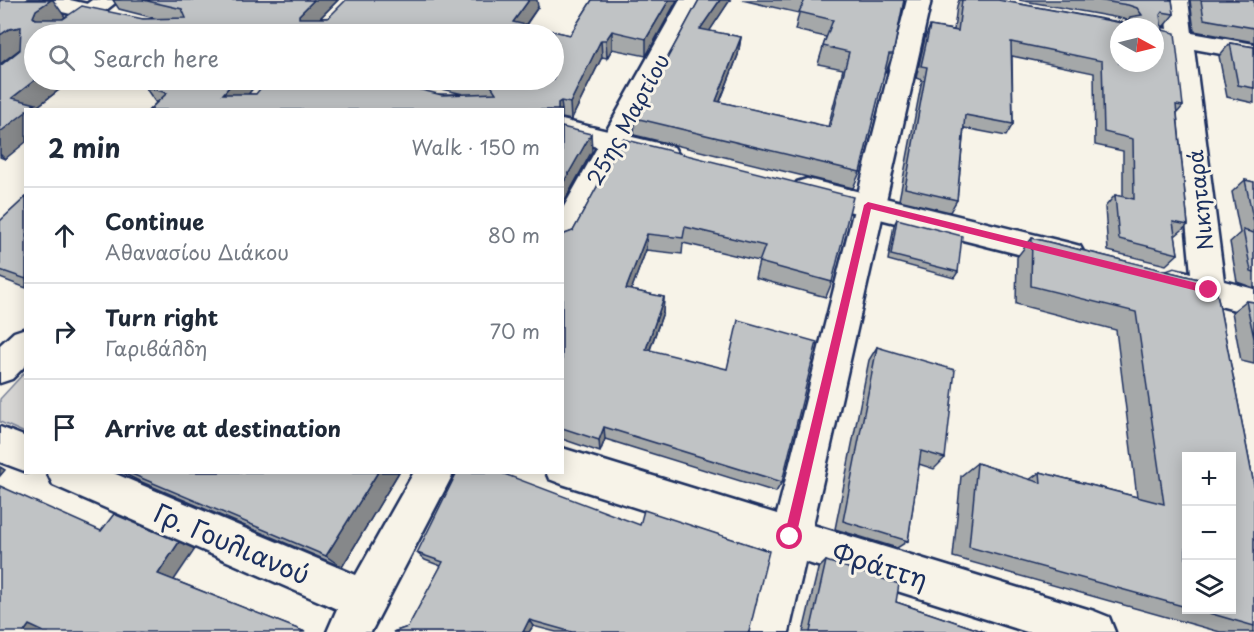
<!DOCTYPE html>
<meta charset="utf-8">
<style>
:root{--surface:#fff;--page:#f6f6f7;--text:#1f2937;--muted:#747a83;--line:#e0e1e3}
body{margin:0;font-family:"Playpen Sans",sans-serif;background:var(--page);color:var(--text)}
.controls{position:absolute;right:18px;bottom:18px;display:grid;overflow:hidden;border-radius:0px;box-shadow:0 3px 15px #0003}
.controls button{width:54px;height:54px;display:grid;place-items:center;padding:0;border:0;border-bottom:2px solid var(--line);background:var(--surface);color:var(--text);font:30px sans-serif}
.compass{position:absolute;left:1110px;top:18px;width:54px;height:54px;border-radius:50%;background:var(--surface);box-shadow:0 3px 15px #0003;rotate:97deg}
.stop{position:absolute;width:18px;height:18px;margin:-14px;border:4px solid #db2777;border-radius:50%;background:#fff}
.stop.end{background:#db2777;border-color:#fff;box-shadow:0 2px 6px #0008}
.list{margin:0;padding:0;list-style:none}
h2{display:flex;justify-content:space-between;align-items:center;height:78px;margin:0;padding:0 24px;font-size:26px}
h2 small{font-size:20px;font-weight:400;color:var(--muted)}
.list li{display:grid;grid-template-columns:39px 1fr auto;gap:18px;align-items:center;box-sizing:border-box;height:96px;padding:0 24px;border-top:2px solid var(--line)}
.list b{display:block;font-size:22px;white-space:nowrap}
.list p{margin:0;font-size:20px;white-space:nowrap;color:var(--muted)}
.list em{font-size:20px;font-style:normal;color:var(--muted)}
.icon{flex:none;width:33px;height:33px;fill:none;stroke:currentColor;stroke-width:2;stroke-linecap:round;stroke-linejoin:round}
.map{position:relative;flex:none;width:1254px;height:632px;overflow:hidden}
.search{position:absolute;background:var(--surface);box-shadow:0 3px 15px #0003;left:24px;top:24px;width:540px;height:66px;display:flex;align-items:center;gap:15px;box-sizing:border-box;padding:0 21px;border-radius:33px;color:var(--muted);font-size:22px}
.panel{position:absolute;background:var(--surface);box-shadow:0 3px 15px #0003;left:24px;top:108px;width:540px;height:366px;border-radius:0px}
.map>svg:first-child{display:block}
</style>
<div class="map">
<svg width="1254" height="632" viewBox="0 0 1254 632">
<rect width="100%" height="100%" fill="#f7f3e8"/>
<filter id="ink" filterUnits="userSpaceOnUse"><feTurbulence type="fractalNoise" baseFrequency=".0167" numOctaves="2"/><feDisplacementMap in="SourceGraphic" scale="12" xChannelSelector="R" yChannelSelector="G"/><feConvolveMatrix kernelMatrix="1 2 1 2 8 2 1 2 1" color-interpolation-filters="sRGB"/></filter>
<g filter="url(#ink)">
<path fill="#d7d6d4" stroke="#798299" stroke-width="1.5" d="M25 372V433L0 422V399Z"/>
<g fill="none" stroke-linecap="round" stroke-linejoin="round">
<g stroke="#1b2f5e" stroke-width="5">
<g id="minor">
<path d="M28 0H70L100 7 104 12 100 17 92 19 32 5Z"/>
<path d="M680 0H704L573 246 562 250V210Z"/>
<path d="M907 0H931L813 525 1094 611 1109 617 1115 632H1027L805 562 789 632H747L768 550 562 484 549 479 546 472H562V448L777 514Z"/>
<path d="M26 328V365L12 379 0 383V345L14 332Z"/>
<path d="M0 427 26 437 27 472 0 462Z"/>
<path d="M47 472H111L356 575 414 472H454L371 632H327L337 609 53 485Z"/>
</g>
</g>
<g stroke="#1b2f5e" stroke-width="5">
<g id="tertiary">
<path d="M92 0H119L76 34H49L52 29Z"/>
<path d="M1164 0H1188L1192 33 1254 44V60L1194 49 1224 281 1254 289V315L1163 291 1158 282 1163 273 1174 269 1191 273 1169 44 1155 41 1153 27 1167 29Z"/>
<path d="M562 120 674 147 678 154 674 161 664 164 562 138Z"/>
<path d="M807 179 1069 243 1080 246 1085 255 1080 264 1069 267 797 198 792 190 797 182Z"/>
</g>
</g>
<use href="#minor" fill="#f7f3e8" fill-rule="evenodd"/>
<use href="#tertiary" fill="#f7f3e8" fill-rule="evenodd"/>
</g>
<g fill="#a5a8a9" stroke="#1b2f5e" stroke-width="1.5" fill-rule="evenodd">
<path d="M0 0 65 17 143 19H158L119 9 113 0H338L320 18 538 7 526 25 570 35 592 0H677L646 56 612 49 607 58 602 57 571 120 562 118V110H149L156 103 145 87 146 86 143 82 134 80H260L248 94H463L403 80H554V34H34V80H72L38 106 41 110H26L5 159 0 157V66L20 50V49L0 64Z"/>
<path d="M699 0H730L709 31 741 37 738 55 720 102 828 127 843 69 818 64 826 37 795 30 799 13 742 0H904L893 54 886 72 884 71 860 172 853 188 634 135 635 118Z"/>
<path d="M959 0H998L1125 23 1127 20 1119 18 1019 0H1172L1174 14 1164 26H1162L1183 106 1177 113 1188 225 1175 236 1178 254 1166 265 1108 251 1105 207 1115 195 1123 197V151L1095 145 1094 73 1012 56 1013 124 1006 136 964 128 957 200 950 212 899 200 922 80 916 78 925 38 930 26 954 30 957 6Z"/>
<path d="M1190 0H1254V42L1194 31Z"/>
<path d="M1230 43 1254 47V103L1227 97 1219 56Z"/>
<path d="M623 139 832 282 826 297 755 278 759 261 683 243 682 254 646 250 631 290 664 297 663 312 650 350 782 482 776 492 605 439 600 452 562 439V235L573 231Z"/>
<path d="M1245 180 1254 182V288L1237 282 1230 242 1240 233 1232 192Z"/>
<path d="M26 197V288L0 278V221Z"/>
<path d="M897 219 958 272 954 278 888 260 894 225Z"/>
<path d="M1032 238 1215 283 1254 485V632H1220L953 557 961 476 977 463 1029 480 1040 472 1137 497 1116 330 1016 304 1017 257ZM1186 456 1232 609H1186Z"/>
<path d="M1246 301 1254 302V364L1241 361 1232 312Z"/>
<path d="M877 347 945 458 934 469 919 464 908 541 897 548 835 529 869 360Z"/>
<path d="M121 472H399L342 567 137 480Z"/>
<path d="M417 553 749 632H556L533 626 529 632H393L408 627 441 566 425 560Z"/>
<path d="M826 561 896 602 985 632H803L818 569Z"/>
</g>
<g fill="#86888a" stroke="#1b2f5e" stroke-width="1.5">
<path d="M51 0H53L65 17 50 28 33 17 36 10Z"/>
<path d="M314 0H338L306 32 299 18V15Z"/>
<path d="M529 0H537L538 7 519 34 513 22Z"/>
<path d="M669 0H677L646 56V39Z"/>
<path d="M720 0H730L699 47 700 29Z"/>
<path d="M21 27 24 46 0 64V35L9 29Z"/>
<path d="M612 31V49L607 58 606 40Z"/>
<path d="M741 37 738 55 713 119 716 101Z"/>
<path d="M601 40 602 57 571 120 570 103Z"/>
<path d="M35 80H72L38 106 41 110H26V142L5 159 0 154V132L12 98Z"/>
<path d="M235 80H260L235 110 223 94Z"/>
<path d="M561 101 562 110H558V103Z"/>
<path d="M591 134 592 151 562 205V185Z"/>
<path d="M647 234 646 250 626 304V289Z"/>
<path d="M664 297 663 312 645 363 646 349Z"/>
<path d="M604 427 605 439 600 452 599 440Z"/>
<path d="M0 467 5 470 0 476Z"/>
<path d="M378 472H399L342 567 326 556Z"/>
<path d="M179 542 195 549 174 580 305 632H302L158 574Z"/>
<path d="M529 620 533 626 529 632H523Z"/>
<path d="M29 625 49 632H24Z"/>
</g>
<g fill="#c0c3c5" stroke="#1b2f5e" stroke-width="1.5" fill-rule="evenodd">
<path d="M0 0H51L36 10 33 17 35 19H63L82 6 143 19 186 18 182 9 143 0H314L299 15V18H328L346 0H529L513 22 570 35 592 0H669L646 39 612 31 606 40H601L570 103 561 101 558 103V110H149L167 93 145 87 153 80H235L223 94H256L267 80H381L442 95 496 93 490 84 469 80H554V34H34V80H35L12 98 36 104 29 110H26V112L0 132V66L20 50 21 27 9 29 0 35Z"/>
<path d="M699 0H720L700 29 741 37 716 101 830 127 849 52 823 46 833 20 799 12 805 0H904L893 54H889L860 172 635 118Z"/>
<path d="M962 0H998L1127 24 1130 17 1142 15 1137 8 1128 5 1097 0H1172L1174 14 1162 12 1160 15 1162 30 1175 33 1183 106 1176 105 1188 225 1173 222 1178 254 1119 239 1115 195 1134 199 1133 139 1104 132 1102 61 1011 42 1013 124 965 115 957 200 905 188 927 67 921 66 930 26 958 31ZM1119 27H1155V63H1119Z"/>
<path d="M1201 0H1254V28L1204 19Z"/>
<path d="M1230 43 1254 47V88L1238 85Z"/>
<path d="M562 127 591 134 562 185Z"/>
<path d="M623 139 853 197 832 282 759 262 765 246 685 227 683 238 647 234 626 289 664 297 646 349 727 369 738 320 817 342 782 482 604 427 599 440 562 428V235L573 231Z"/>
<path d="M1245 180 1254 182V223Z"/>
<path d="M26 197V279L0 270V221Z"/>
<path d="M897 219 962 236 958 272 891 255Z"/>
<path d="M1243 230 1254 233V272L1251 271Z"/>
<path d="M1032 238 1215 283 1254 485V626L1195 609H1232V456H1186V607L969 547 977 463 1041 483 1040 472 1164 504 1136 312 1031 286Z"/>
<path d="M1246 301 1254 302V338Z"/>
<path d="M877 347 955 370 945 458 921 451 908 541 843 521Z"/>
<path d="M127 472H378L326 556Z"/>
<path d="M457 472H499L640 525 644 510 769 551 749 632H572L529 620 523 632H393L408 627 443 562 417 553Z"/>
<path d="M0 486 101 531 114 514 179 542 158 574 303 631 302 632H44L29 625 24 632H0Z"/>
<path d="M826 561 899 584 896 602 985 632H810Z"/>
</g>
</g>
<path fill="#db2777" d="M868 202 1209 286 1213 290 1209 294 871 209 796 537 790 542 784 537 864 205Z"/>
<g text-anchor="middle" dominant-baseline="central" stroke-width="6" stroke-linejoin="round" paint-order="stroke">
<g font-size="21" fill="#1b2f5e" stroke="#f7f3e8">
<text transform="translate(627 119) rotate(-61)">25ης Μαρτίου</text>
<text transform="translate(1199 200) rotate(-96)">Νικηταρά</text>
</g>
<g font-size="26" fill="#1b2f5e" stroke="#f7f3e8">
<text transform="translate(232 543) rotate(23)">Γρ. Γουλιανού</text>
<text transform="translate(880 565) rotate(17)">Φράττη</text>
</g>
</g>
</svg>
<div class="controls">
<button>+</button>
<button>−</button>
<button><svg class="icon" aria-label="layers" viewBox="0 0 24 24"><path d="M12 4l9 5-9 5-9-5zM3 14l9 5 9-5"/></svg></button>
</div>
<svg class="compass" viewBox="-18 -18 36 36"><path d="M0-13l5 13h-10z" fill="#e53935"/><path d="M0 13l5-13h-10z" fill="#747a83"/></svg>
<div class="stop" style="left:790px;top:537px"></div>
<div class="stop end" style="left:1209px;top:290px"></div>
<div class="search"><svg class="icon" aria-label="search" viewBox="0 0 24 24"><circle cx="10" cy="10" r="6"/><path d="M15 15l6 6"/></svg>Search here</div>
<section class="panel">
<h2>2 min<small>Walk · 150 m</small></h2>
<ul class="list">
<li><svg class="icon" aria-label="ahead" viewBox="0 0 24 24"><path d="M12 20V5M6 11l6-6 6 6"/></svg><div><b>Continue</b><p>Αθανασίου Διάκου</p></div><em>80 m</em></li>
<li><svg class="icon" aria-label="right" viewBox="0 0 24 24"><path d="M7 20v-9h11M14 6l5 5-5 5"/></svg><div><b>Turn right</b><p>Γαριβάλδη</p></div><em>70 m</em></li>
<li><svg class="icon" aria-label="arrive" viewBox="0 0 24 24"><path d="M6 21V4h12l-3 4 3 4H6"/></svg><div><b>Arrive at destination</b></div></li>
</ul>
</section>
</div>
